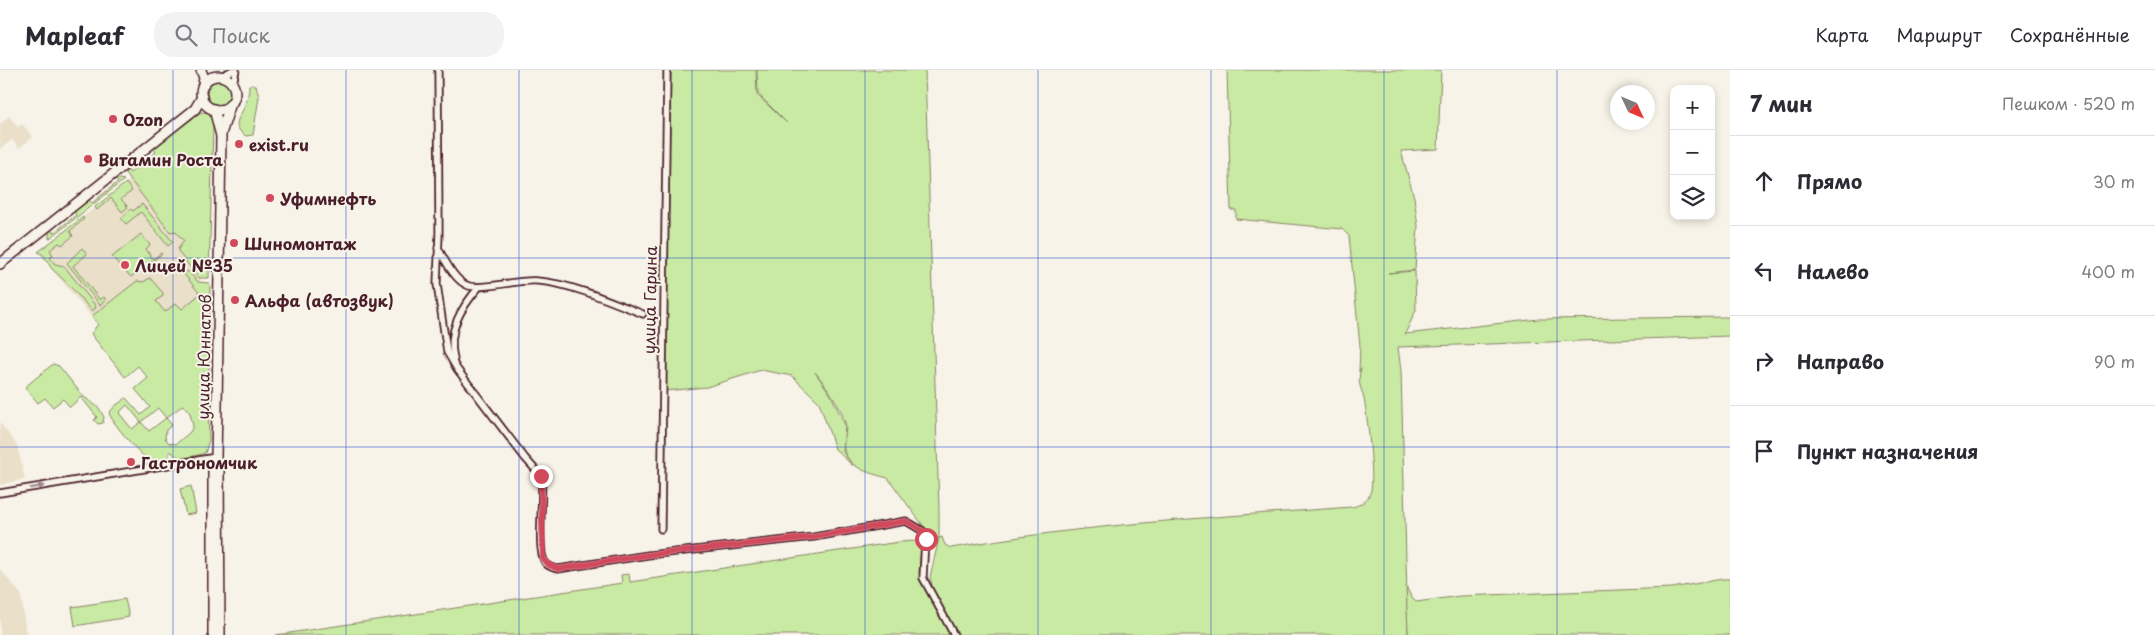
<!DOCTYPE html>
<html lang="ru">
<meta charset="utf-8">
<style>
:root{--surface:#fff;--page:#f2f2f3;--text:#2b2b33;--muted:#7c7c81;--line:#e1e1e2}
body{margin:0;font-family:"Playpen Sans",sans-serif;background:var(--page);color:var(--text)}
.controls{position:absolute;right:15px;top:15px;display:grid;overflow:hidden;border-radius:10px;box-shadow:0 2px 8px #0003}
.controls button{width:45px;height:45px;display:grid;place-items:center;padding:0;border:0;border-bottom:1px solid var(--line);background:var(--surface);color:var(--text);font:25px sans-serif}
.compass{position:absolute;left:1610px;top:15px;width:45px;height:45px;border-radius:50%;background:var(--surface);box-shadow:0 2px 8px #0003;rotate:134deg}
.stop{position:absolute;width:15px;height:15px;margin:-11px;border:4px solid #d1495b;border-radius:50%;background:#fff}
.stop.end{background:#d1495b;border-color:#fff;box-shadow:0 1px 5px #0008}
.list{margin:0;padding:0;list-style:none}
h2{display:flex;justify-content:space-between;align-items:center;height:65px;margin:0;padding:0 20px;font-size:21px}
h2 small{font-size:16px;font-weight:400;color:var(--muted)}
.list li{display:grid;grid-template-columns:32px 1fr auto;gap:15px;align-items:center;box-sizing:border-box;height:90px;padding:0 20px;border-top:1px solid var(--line)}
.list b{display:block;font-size:19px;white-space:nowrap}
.list em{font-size:16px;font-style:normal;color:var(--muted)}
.icon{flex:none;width:28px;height:28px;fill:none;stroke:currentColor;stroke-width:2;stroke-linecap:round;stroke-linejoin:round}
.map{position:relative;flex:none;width:1730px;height:565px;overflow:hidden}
header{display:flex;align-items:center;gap:30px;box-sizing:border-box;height:70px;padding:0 25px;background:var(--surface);border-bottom:1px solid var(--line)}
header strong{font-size:24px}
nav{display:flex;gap:28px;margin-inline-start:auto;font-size:18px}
.search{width:350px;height:45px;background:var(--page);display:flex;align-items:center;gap:12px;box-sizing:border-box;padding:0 18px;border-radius:20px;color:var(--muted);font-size:19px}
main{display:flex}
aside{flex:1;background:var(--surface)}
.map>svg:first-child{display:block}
</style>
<header>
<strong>Mapleaf</strong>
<div class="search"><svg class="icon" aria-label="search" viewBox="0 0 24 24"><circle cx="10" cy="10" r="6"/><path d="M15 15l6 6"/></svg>Поиск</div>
<nav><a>Карта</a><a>Маршрут</a><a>Сохранённые</a></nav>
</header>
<main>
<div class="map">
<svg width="1730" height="565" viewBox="0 0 1730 565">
<rect width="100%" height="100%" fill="#f7f3e8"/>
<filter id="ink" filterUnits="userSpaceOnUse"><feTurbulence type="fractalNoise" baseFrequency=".02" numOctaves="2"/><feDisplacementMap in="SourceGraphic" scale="10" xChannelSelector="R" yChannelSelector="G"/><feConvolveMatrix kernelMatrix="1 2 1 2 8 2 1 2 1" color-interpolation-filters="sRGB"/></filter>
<g filter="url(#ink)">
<g fill="#eadfc9">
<path d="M9 46 18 57 22 54 33 67 19 78 12 70 0 79V54Z"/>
<path d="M162 85 202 135 198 298 161 325 137 294 133 297 38 182Z"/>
<path d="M0 353 17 375 25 409 0 415Z"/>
<path d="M0 499 21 524 26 565H0Z"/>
</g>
<g fill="#c8eaa3" stroke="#898467" fill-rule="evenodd">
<path d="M671 0H756L757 25 787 53 758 24 757 0H925L939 439V467L935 477 927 461 888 408C872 404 849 399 844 380 842 371 848 361 845 352 839 333 827 317 815 302L831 325 845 355 843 382 853 396 835 379 819 332 792 306 761 300 707 317 665 321Z"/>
<path d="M1227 0H1441L1438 79 1401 81 1414 127 1418 156 1415 200 1388 203 1415 201 1416 240 1405 264 1539 249 1730 247V266L1398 277 1401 301 1408 565H1294L1296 563 1293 565H958L933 520 930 507 939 468 942 467 945 475 951 478C1084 454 1219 447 1352 437 1361 435 1369 430 1371 420 1374 406 1368 352 1365 335 1363 318 1356 316 1361 298L1359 302 1360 276 1349 166 1342 159 1236 149V140H1231Z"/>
<circle cx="219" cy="23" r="12"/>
<path d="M249 15H256L259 27 253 65 246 66C229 55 241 47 245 35 248 28 249 22 249 15Z"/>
<path d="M201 42 209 43 213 49V56L209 208H199L179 183 178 179 184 171 175 161 170 162 125 103 127 99 130 103 156 82 153 78Z"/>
<path d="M115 108 124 110 49 169V160L55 162 76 145 74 140 88 129 92 133 118 112Z"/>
<path d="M126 113 132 121 121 129 128 137 122 142 111 128 97 140 95 137Z"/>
<path d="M142 134 173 172 168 176 141 142 126 154 121 148 131 139 133 141Z"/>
<path d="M83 147 84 149 70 161 73 166 62 175 59 173 50 180 53 185 50 188 55 194 64 196 95 235 96 238 92 241C79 226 67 212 53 200 47 194 47 185 38 182Z"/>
<path d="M141 164 150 175 146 179 153 189 161 183 162 184 131 207 112 187Z"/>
<path d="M82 178 87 184 73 196 100 230 104 227 106 230 100 235 67 193Z"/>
<path d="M188 201 198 212 209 213 210 216 209 298 208 311 206 312 205 322 208 324 209 370 205 383C195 386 177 392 172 382H169V387L166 390 152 392C142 388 112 353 109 343L115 336 126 328 141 345 150 337 135 319 148 308 138 296 125 307 91 264 98 254 92 246 137 211 143 212 150 208 163 223V226L156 231 165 242 176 233 182 239 200 224 184 204ZM127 335 141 352 132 359 119 343ZM183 335 190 343 193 356 190 362 176 374 169 373 165 368 166 360 172 355 166 348ZM158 338 166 348 149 361 141 352Z"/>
<path d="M53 294 59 296 83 326 99 338 104 347 103 353 98 354 94 350 97 347 81 327 70 337 63 329 53 337 45 328 38 333 25 317Z"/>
<path d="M191 416 196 443 186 445 180 419Z"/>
<path d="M916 471 921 475 919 502 925 517 952 565H276L622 513 621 505 629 504 630 512 899 472Z"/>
<path d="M1722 509H1730V565H1409L1408 562 1406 516 1411 527 1416 532 1460 526 1672 518Z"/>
<path d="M125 529 129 547 75 556 72 537Z"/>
</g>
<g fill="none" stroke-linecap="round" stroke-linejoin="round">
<g stroke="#4a1f2b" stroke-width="9">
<g id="minor">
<path d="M438 0 439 164 437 214 447 282 457 299 525 388 541 406C544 429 537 470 543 488 545 495 552 498 558 499L648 485 814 467 906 451 923 461 925 469 923 508 954 565"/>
<path d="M221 6 233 0"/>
<path d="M233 14 236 0"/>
<path d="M438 178C445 190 455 212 469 216 484 220 518 209 538 211 569 213 613 232 643 244"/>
<path d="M454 289C447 260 461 238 479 217"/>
<path d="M0 423 216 387"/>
<path d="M661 459 667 0"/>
</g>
</g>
<g stroke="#4a1f2b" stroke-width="12">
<g id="secondary">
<path d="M201 0 204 8 203 15"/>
<circle cx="218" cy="23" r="17"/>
<path d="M221 64 231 33"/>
<path d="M0 194 195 39 202 27"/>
<path d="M216 388 219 399 220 565"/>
<path d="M213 565V397L216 387 217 337 221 66 214 39"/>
</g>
</g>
<use href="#minor" stroke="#f7f3e8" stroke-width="5.5"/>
<use href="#secondary" stroke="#f7f3e8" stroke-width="9"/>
</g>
<defs><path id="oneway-solid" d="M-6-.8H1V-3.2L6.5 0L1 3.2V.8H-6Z" transform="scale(1.25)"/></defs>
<use fill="#a0898a" href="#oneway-solid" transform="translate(37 417) rotate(-10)"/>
</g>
<g fill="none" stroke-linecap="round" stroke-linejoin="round" filter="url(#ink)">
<path stroke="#d1495b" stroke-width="6" d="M541 406 543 488 549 495 558 499 648 485 814 467 906 451 923 461 926 469"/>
</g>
<path fill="none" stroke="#1d4ed8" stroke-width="1" stroke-opacity="0.55" d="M173 0V565M346 0V565M519 0V565M692 0V565M865 0V565M1038 0V565M1211 0V565M1384 0V565M1557 0V565M0 188H1730M0 377H1730"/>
<g fill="#d1495b" stroke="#f7f3e8" stroke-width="2">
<circle cx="113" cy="49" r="5"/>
<circle cx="239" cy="74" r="5"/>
<circle cx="88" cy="89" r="5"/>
<circle cx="270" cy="128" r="5"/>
<circle cx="234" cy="173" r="5"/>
<circle cx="125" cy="195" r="5"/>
<circle cx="235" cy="230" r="5"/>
<circle cx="131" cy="392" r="5"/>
</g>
<g text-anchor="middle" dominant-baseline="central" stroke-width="4" stroke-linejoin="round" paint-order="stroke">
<g font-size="16" font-weight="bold" fill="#4a1f2b" stroke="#f7f3e8" text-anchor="start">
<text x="123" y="49">Ozon</text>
<text x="249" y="74">exist.ru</text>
<text x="98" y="89">Витамин Роста</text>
<text x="280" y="128">Уфимнефть</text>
<text x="244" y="173">Шиномонтаж</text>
<text x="135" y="195">Лицей №35</text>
<text x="245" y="230">Альфа (автозвук)</text>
<text x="141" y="392">Гастрономчик</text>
</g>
<g font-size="16" fill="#4a1f2b" stroke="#f7f3e8">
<text transform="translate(649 230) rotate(-89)">улица Гарина</text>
<text transform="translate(203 287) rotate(-89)">улица Юннатов</text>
</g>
</g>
</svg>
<div class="controls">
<button>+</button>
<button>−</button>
<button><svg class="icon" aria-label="layers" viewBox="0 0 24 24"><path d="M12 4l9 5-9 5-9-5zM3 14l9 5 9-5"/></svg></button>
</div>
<svg class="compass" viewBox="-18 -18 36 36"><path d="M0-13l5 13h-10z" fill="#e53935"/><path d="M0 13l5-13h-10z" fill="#7c7c81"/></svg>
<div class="stop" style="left:926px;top:469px"></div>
<div class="stop end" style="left:541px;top:406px"></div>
</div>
<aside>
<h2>7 мин<small>Пешком · 520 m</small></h2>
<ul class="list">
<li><svg class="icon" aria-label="ahead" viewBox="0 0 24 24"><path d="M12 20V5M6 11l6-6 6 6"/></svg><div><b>Прямо</b></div><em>30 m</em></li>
<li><svg class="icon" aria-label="left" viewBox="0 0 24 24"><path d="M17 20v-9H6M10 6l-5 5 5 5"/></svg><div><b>Налево</b></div><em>400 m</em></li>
<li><svg class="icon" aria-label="right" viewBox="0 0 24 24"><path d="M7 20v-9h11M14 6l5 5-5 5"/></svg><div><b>Направо</b></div><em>90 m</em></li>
<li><svg class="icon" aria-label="arrive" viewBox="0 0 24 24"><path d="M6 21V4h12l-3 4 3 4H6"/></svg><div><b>Пункт назначения</b></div></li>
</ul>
</aside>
</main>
